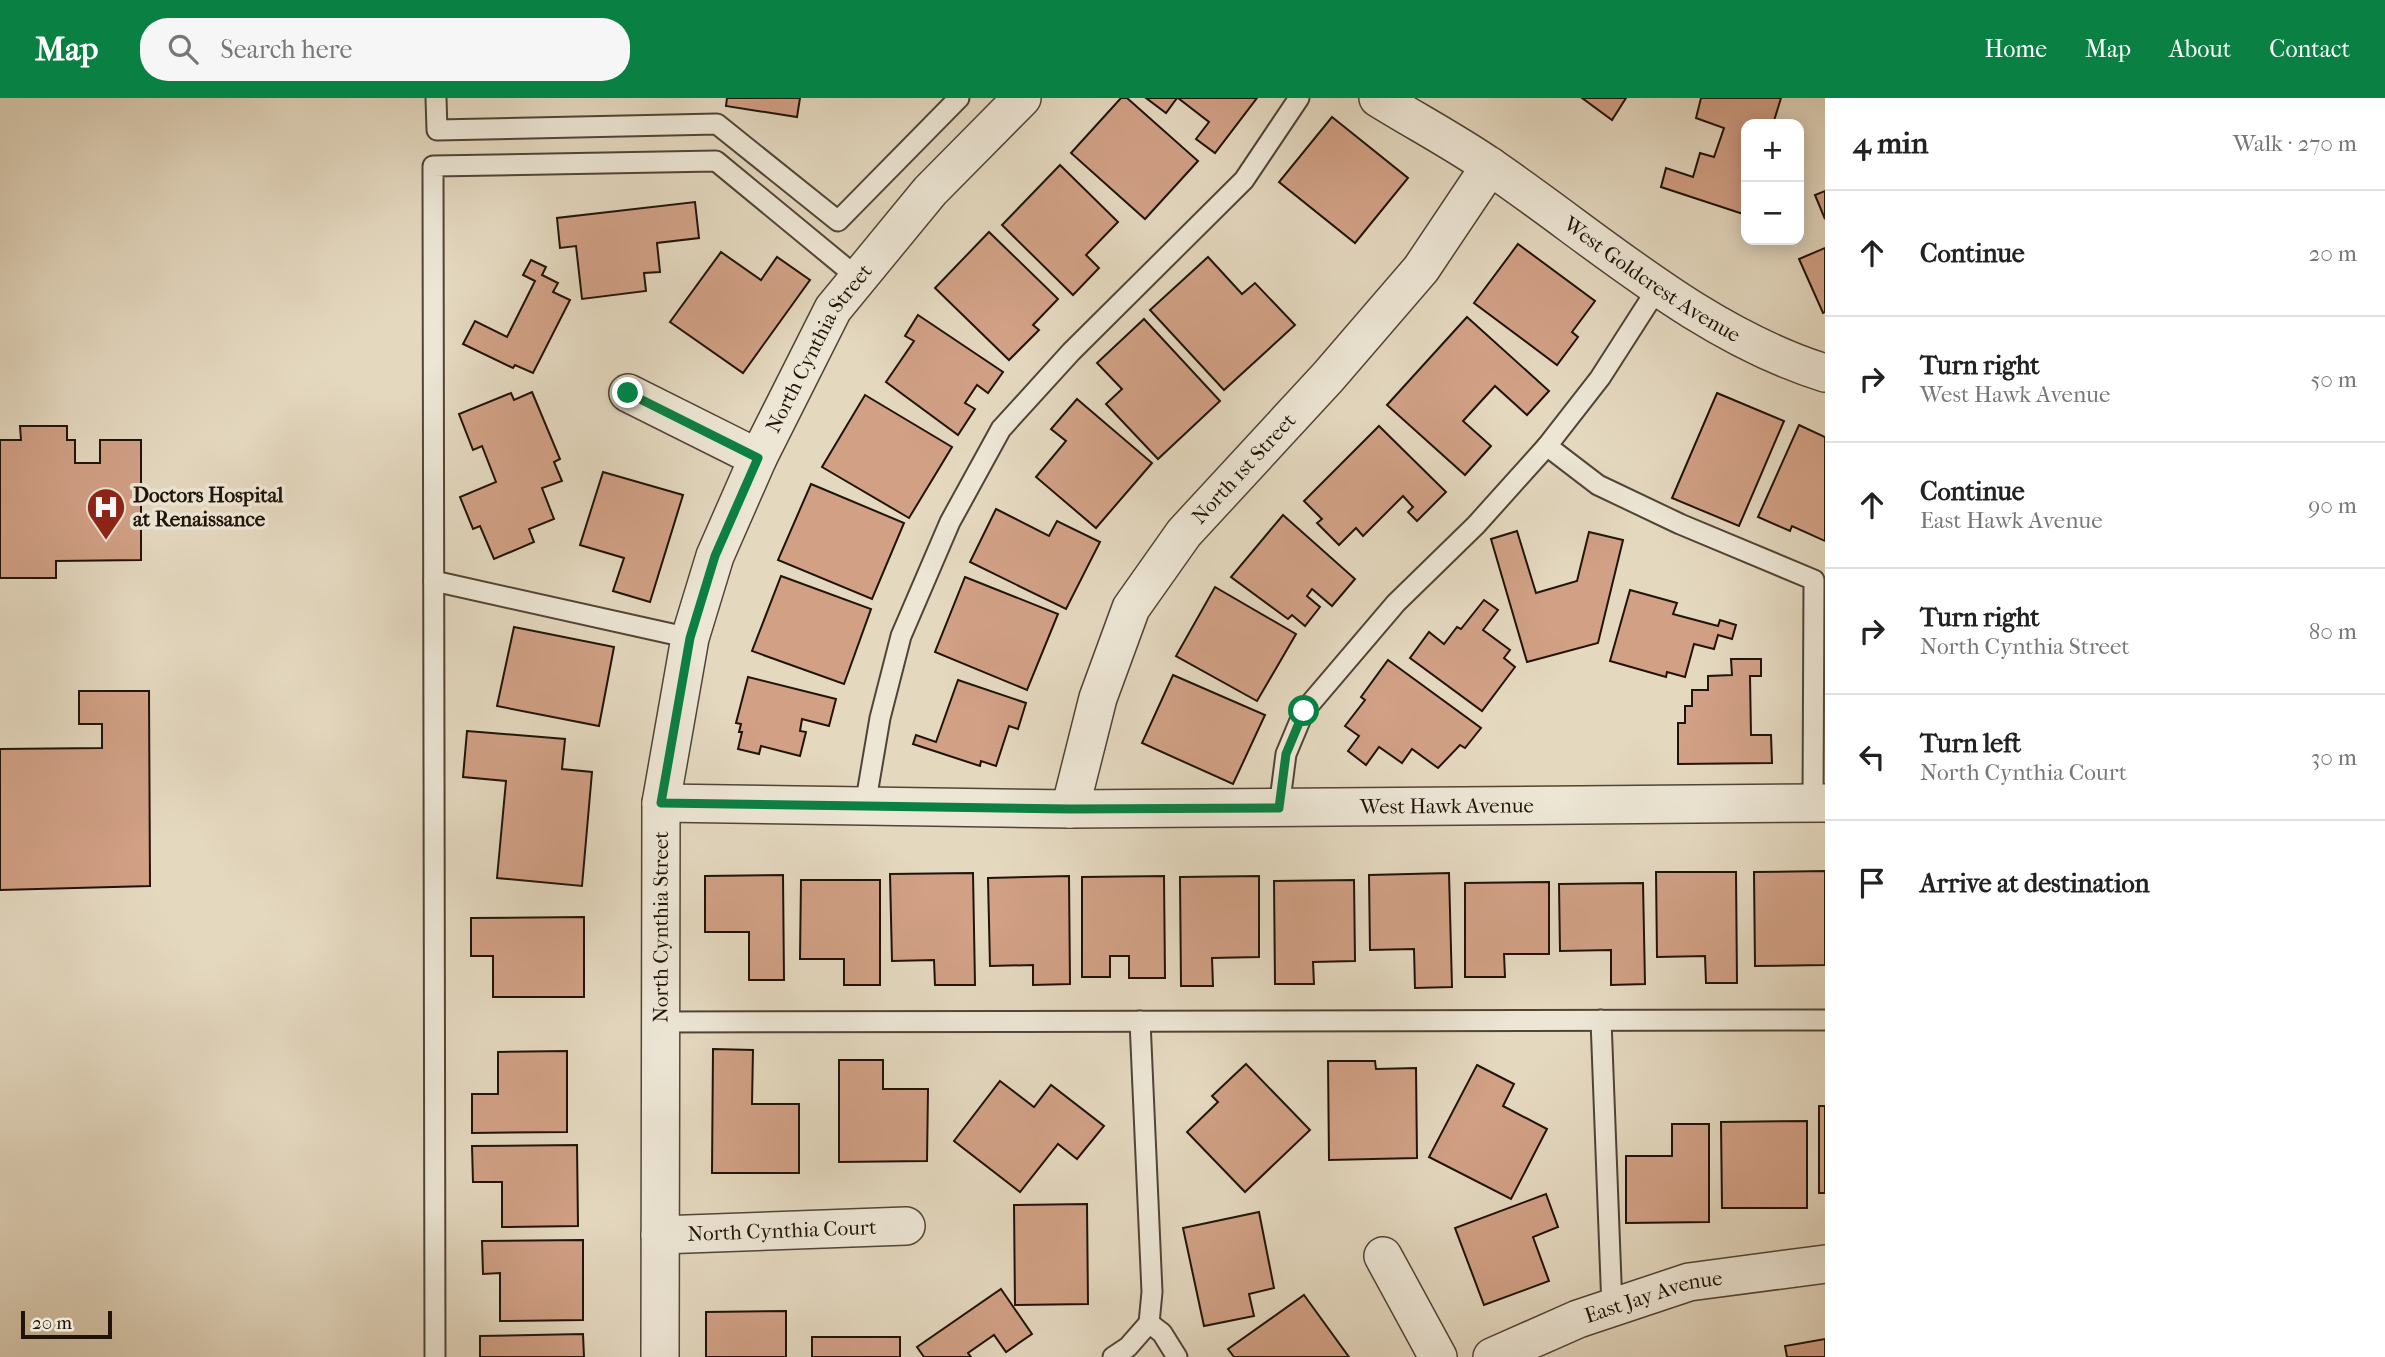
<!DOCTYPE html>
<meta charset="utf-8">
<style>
:root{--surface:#fff;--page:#f6f6f6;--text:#222;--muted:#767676;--line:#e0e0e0;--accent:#0b8043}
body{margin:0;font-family:"IM FELL French Canon",serif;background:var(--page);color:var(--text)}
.controls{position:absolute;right:21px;top:21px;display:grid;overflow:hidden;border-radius:14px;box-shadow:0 4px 18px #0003}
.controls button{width:63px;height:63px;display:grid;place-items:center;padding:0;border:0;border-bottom:2px solid var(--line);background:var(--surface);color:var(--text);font:35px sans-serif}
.scale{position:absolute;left:21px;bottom:18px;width:91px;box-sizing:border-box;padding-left:7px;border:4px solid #201309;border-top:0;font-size:19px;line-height:24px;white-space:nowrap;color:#201309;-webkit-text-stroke:5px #ede6d5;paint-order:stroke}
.stop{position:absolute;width:21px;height:21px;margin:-16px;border:5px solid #0b8043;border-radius:50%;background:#fff}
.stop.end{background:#0b8043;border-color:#fff;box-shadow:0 2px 7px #0008}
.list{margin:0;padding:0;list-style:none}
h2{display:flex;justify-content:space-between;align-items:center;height:91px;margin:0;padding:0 28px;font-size:30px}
h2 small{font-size:23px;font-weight:400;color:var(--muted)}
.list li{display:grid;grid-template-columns:46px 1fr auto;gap:21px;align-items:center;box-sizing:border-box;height:126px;padding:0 28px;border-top:2px solid var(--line)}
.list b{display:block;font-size:26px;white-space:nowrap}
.list p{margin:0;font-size:23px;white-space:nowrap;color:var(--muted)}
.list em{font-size:23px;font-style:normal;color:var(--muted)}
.icon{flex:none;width:38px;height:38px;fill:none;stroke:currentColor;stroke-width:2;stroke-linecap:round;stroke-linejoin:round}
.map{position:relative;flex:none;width:1825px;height:1259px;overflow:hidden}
header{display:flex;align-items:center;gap:42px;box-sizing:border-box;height:98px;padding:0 35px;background:var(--accent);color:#fff}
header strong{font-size:33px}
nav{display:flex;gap:38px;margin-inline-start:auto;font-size:24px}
.search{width:490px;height:63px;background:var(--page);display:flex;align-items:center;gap:18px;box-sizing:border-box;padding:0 24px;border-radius:28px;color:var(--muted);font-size:26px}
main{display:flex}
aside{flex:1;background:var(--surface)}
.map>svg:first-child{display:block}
</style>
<header>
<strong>Map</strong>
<div class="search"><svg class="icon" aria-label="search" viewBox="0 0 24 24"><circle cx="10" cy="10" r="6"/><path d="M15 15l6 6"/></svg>Search here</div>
<nav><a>Home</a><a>Map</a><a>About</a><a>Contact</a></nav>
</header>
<main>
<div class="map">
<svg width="1825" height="1259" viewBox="0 0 1825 1259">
<rect width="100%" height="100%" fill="#e4d8bf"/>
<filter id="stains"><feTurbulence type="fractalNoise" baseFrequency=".00286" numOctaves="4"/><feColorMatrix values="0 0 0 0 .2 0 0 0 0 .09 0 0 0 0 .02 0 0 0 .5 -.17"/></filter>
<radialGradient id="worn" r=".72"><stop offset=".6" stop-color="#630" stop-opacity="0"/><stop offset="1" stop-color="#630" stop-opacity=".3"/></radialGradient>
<g fill="#d1a085" stroke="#201309" stroke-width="2">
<path d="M727 0H800L797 19 726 8Z"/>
<path d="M1121 0H1127L1198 63 1145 121 1071 55Z"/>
<path d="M1146 0H1177L1166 15Z"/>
<path d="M1178 0H1257L1215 55 1196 41 1209 24Z"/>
<path d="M1582 0H1626L1612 22Z"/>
<path d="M1701 0H1781L1773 26H1746V105L1743 116 1661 89 1666 70 1693 79 1700 55 1714 59 1724 30 1696 20Z"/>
<path d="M1332 19 1408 80 1355 145 1279 84Z"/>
<path d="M1060 67 1118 124 1086 157 1099 170 1073 197 1002 127Z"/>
<path d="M1825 93V121L1815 97Z"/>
<path d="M695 104 699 140 657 145 660 174 644 175 646 193 582 201 576 148 560 150 557 120Z"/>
<path d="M989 134 1058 201 1033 227 1039 232 1009 262 935 190Z"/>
<path d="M1518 146 1595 203 1572 234 1578 239 1557 267 1474 205Z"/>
<path d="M1825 150V214L1823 215 1799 161Z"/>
<path d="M721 154 761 182 777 159 810 182 743 275 670 224Z"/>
<path d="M1208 159 1242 196 1255 185 1295 227 1224 292 1150 212Z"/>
<path d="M531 162 546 169 542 177 558 185 553 194 570 202 533 275 515 267 513 270 463 246 475 223 507 239 535 183 523 177Z"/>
<path d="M918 217 1003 274 988 295 977 287 965 305 975 311 958 337 886 284 914 243 905 238Z"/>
<path d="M1467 219 1549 293 1527 317 1495 288 1463 323 1491 348 1465 377 1387 307Z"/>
<path d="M1144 221 1220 303 1158 361 1106 306 1122 291 1097 265Z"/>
<path d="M532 294 560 361 554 364 562 383 542 390 554 421 529 431 534 444 494 461 480 428 473 431 460 399 496 384 482 348 473 352 459 316 511 295 514 302Z"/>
<path d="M1717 295 1784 323 1739 428 1672 400Z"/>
<path d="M865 297 952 349 909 420 822 369Z"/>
<path d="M1077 301 1152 365 1096 430 1036 379 1066 343 1051 331Z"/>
<path d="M1799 327 1825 339V443L1792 428 1790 433 1758 419Z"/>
<path d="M20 328H67V342H75V365H100V342H141V462L56 463V480H0V342H21Z"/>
<path d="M1379 328 1446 394 1417 423 1408 414 1413 409 1403 398 1363 438 1356 430 1339 447 1317 425 1322 421 1304 403Z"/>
<path d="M603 374 683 397 650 504 613 493 624 460 580 447Z"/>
<path d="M811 386 904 425 872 501 778 462Z"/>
<path d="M996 411 1049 438 1057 423 1100 444 1066 511 970 464Z"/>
<path d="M1283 417 1355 481 1332 508 1312 491 1307 498 1320 509 1305 528 1292 517 1288 521 1231 479Z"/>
<path d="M1517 433 1536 495 1577 483 1589 434 1623 442 1598 545 1527 564 1491 441Z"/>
<path d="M781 478 871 511 844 586 752 553Z"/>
<path d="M965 479 1058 516 1027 592 935 554Z"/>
<path d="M1215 489 1296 536 1257 603 1176 558Z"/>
<path d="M1630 492 1677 505 1673 516 1718 528 1720 522 1736 527 1732 541 1718 537 1714 551 1694 546 1685 579 1667 574 1666 579 1610 563Z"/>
<path d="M1484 502 1498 512 1483 532 1510 552 1504 560 1515 569 1482 613 1410 560 1429 534 1444 546 1457 529 1461 531Z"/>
<path d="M514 529 614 549 599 628 497 608Z"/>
<path d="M1731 561H1761V578H1750L1751 637H1771L1772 665 1678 666V625H1685V608H1692V592H1708V578L1732 577Z"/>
<path d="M1388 562 1481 630 1465 650 1460 647 1438 670 1412 651 1402 665 1379 649 1366 667 1348 653 1359 638 1345 628 1365 602 1361 599Z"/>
<path d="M1173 577 1265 617 1233 686 1142 645Z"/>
<path d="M748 579 836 601 829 628 802 621 800 633 806 634 800 658 761 648 759 656 738 651 742 634H739L741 626 736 625Z"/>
<path d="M958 582 1026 605 1018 631 1009 628 996 668 981 663 980 668 913 646 916 637 936 644Z"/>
<path d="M79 593H149L150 788 0 792V651L102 650V626H79Z"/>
<path d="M467 633 565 641 562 671 592 674 582 788 497 780 506 683 463 679Z"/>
<path d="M1825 773V867L1755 868 1754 774Z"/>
<path d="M1656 774H1736L1737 885H1706L1705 858 1657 859Z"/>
<path d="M973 775 975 887H935L934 862 892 863 890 776Z"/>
<path d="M1449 775 1452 889 1415 890 1414 851 1370 852 1369 777Z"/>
<path d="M783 777 784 882H749V834H705V778Z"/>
<path d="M1069 778 1070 886 1033 887V867L990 868 988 780Z"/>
<path d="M1164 778 1165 880H1129V858H1110V879H1082V779Z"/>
<path d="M1259 778V859L1212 860 1213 888H1181L1180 779Z"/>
<path d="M801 782H880V887H844V861H800Z"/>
<path d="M1354 782 1355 863 1313 864 1314 886H1275L1274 783Z"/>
<path d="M1549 784V856H1504L1505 879H1465V785Z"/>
<path d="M1643 785 1645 886 1611 887V852L1560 853 1559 786Z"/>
<path d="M584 819V899H493V858H471V820Z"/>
<path d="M713 951 753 952 752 1006H799V1075H712Z"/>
<path d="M567 953V1034L472 1035V996H498V954Z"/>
<path d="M839 962H883V991H928L927 1063 839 1064Z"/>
<path d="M1328 963H1375L1376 971 1416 970 1417 1060 1329 1062Z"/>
<path d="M1246 966 1310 1032 1245 1094 1187 1034 1218 1004 1212 998Z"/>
<path d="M1477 967 1514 986 1503 1008 1547 1031 1511 1101 1429 1059Z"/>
<path d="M1000 983 1034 1009 1051 987 1104 1028 1077 1061 1058 1046 1020 1094 954 1043Z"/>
<rect x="1819" y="1008" width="6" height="87"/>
<path d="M1807 1023V1110H1722L1721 1024Z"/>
<path d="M1672 1026H1709V1124L1626 1125V1058H1672Z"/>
<path d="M577 1047 578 1128 502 1129V1084H473L472 1048Z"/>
<path d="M1546 1096 1558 1129 1533 1139 1549 1183 1484 1207 1455 1130Z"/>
<path d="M1087 1106 1088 1206 1015 1207 1014 1107Z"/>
<path d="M1259 1114 1274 1190 1249 1196 1254 1218 1204 1228 1183 1130Z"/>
<path d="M583 1142V1222L500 1223V1175L483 1176 482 1143Z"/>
<path d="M1001 1191 1032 1236 1006 1254 994 1237 968 1255 971 1259H924L917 1249Z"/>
<path d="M1304 1197 1349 1259H1234L1228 1251Z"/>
<path d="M786 1213V1259H706V1214Z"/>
<path d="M583 1236 584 1259H480V1238Z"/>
<rect x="812" y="1239" width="88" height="20"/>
<path d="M1825 1241V1259H1787L1785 1248Z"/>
</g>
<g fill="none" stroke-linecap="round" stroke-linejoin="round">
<g stroke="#514436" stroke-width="23">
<g id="lane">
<path d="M436 0 437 32 717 26 838 123 959 0"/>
<path d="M1547 348 1598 387 1680 426 1814 482 1813 705"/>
<path d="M434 483 690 540"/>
<path d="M865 708 880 620 901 538 950 424 1001 331 1071 254 1244 82 1299 0"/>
<path d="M1279 710 1286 656 1304 613 1396 505 1476 427 1547 348 1600 280 1659 188"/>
<path d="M1601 922 1612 1210"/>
<path d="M1140 923 1152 1194 1149 1225 1162 1235 1177 1259"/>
<path d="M659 924 1825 922"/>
<path d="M435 1259 433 68 716 63 858 180"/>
<path d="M1113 1259 1128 1249 1149 1225"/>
</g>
</g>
<g stroke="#514436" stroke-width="40">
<g id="street">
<path id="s1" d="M1378 0C1415 23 1455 44 1491 69 1598 142 1700 236 1825 275"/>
<path d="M628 295 758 360"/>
<path id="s2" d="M661 705 1070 711 1825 705"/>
<path id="s3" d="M1070 711 1098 600 1131 510 1184 435 1328 279 1421 171 1490 68"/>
<path id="s4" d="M660 1137 906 1128"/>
<path d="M1383 1158 1438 1259"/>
<path id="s5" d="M660 1259 661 705 690 540 715 458 758 360 833 211 930 93 1022 0"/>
<path id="s6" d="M1492 1259 1578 1221 1689 1184 1825 1166"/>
</g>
</g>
<use href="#lane" stroke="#ede6d5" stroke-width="19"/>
<use href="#street" stroke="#ede6d5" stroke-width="37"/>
</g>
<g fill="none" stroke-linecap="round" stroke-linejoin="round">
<path stroke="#0b8043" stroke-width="9" d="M628 295 758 360 715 458 690 540 661 705 1070 711 1279 710 1286 656 1304 613"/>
</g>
<defs>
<g id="hospital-pin" transform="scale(2.0125)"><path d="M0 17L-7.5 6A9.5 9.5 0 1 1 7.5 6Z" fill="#8f2418" stroke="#ede6d5"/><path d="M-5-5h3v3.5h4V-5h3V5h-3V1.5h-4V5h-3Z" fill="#fff"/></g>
</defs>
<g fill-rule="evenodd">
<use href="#hospital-pin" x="106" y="409"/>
</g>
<g text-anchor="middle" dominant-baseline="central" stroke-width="7" stroke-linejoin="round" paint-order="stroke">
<g font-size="21" fill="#201309" stroke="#ede6d5">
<text stroke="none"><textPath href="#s1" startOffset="329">West Goldcrest Avenue</textPath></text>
<text stroke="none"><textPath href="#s5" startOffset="1040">North Cynthia Street</textPath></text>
<text stroke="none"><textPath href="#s3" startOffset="390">North 1st Street</textPath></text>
<text stroke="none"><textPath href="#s2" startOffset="786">West Hawk Avenue</textPath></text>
<text stroke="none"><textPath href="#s5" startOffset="430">North Cynthia Street</textPath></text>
<text stroke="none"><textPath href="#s4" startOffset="122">North Cynthia Court</textPath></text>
<text stroke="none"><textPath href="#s6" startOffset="173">East Jay Avenue</textPath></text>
</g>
<g font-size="21" font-weight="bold" fill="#201309" stroke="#ede6d5" text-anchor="start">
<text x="133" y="397">Doctors Hospital<tspan x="133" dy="24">at Renaissance</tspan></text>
</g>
</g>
<rect width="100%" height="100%" filter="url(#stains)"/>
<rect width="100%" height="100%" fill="url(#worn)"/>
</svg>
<div class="controls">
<button>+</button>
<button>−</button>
</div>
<div class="scale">20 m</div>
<div class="stop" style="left:1304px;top:613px"></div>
<div class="stop end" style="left:628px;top:295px"></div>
</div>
<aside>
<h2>4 min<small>Walk · 270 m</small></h2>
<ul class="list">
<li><svg class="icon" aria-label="ahead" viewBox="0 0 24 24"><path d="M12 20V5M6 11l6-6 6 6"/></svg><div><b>Continue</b></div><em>20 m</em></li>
<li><svg class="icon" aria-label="right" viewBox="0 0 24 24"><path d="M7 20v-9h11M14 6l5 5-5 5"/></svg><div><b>Turn right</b><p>West Hawk Avenue</p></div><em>50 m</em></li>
<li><svg class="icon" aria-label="ahead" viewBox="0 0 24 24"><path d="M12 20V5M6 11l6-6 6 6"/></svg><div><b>Continue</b><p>East Hawk Avenue</p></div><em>90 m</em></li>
<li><svg class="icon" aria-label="right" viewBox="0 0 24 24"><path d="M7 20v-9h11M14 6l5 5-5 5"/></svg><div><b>Turn right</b><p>North Cynthia Street</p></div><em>80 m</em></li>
<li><svg class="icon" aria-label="left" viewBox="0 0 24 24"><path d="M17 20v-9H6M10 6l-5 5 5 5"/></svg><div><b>Turn left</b><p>North Cynthia Court</p></div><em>30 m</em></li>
<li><svg class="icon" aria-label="arrive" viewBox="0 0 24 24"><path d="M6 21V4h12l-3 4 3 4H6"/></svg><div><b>Arrive at destination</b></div></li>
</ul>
</aside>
</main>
